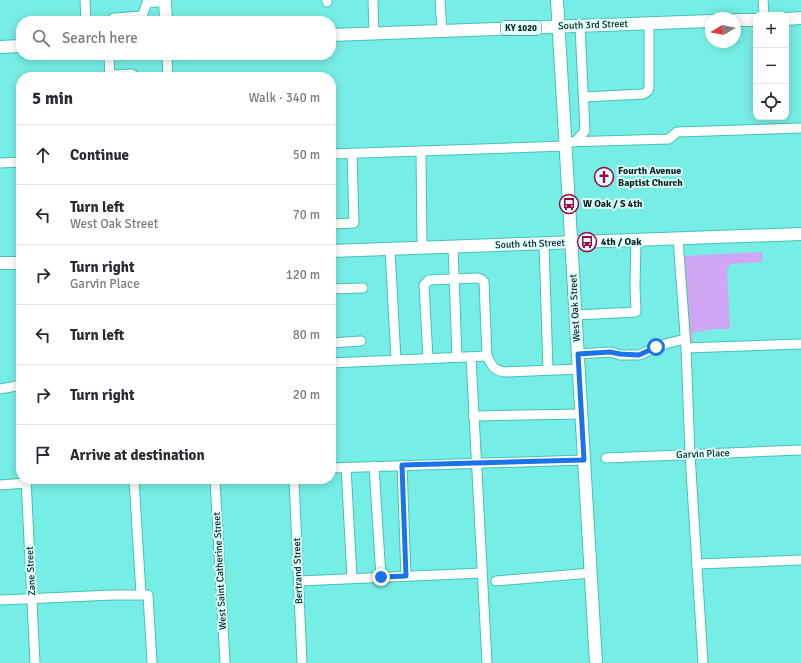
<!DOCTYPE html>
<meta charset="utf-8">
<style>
:root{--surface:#fff;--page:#f2f2f3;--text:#2b2b33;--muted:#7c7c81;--line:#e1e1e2}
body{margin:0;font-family:Signika,sans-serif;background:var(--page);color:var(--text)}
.controls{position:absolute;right:12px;top:12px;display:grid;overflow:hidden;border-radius:8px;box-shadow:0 2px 10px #0003}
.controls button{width:36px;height:36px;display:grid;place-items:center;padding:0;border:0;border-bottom:1px solid var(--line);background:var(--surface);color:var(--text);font:20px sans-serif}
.compass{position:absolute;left:705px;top:12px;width:36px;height:36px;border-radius:50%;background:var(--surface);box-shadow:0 2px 10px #0003;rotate:260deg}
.stop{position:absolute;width:12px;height:12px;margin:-9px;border:3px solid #1a73e8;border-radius:50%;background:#fff}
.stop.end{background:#1a73e8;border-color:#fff;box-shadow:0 1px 4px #0008}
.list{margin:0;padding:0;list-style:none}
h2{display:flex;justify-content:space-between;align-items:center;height:52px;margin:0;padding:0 16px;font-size:17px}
h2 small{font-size:13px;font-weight:400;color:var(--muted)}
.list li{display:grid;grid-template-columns:26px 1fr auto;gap:12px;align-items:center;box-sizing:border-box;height:60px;padding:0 16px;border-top:1px solid var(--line)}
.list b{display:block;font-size:15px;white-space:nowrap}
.list p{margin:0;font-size:13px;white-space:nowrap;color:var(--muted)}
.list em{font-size:13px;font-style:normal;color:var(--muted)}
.icon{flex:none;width:22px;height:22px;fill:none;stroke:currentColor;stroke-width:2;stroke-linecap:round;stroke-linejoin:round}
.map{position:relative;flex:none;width:801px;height:663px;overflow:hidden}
.search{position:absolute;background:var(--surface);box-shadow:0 2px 10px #0003;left:16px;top:16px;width:320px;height:44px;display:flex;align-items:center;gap:10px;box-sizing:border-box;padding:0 14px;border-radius:16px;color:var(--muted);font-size:15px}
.panel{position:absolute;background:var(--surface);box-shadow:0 2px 10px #0003;left:16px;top:72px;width:320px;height:412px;border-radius:16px}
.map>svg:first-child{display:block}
</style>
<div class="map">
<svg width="801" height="663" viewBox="0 0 801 663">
<rect width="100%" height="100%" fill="#76eee5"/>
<path fill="#d0a6f4" d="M762 252V262L730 264 727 270 730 329H712L692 333 693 344H688L683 256Z"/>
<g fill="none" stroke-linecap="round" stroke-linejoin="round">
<g stroke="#45c2ba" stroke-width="11">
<g id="minor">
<path d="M85 0 86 21"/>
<path d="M327 0V2"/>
<path d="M373 0 374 33"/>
<path d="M440 0 442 31"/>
<path d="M763 0 764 15"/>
<path d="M142 16 147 3 165 1"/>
<path d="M114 21V18L142 16V21"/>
<path d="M109 55 110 77"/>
<path d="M167 55 168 77"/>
<path d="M110 75 132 74 136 77"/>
<path d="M584 97 643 94 648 91 649 87V23"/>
<path d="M565 142 669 139 677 132 801 128"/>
<path d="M575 142 585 131 580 26"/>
<path d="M421 151 422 248"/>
<path d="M331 154 566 146"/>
<path d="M0 163 21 162"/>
<path d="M331 224 354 223 352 153"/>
<path d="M678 238 686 348 690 454 703 663"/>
<path d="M544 244 548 370"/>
<path d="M453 247 457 357"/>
<path d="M390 249 396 360"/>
<path d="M331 289 363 288"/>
<path d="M576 315 636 312 635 286 636 240"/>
<path d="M331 343 361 341"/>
<path d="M686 348 801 344"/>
<path d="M578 354 611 352 620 355H639L665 344 685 339"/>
<path d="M471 357 487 663"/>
<path d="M428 359 424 285 429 280 477 278 481 279 484 282 487 356"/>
<path d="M331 363 487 356C492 366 493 370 505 372L579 369"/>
<path d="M0 389 21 385"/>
<path d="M473 416 582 414"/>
<path d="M606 458 801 450"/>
<path d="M402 465 406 576"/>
<path d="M374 466 381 577"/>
<path d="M346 467 352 578"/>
<path d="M331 468 584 460"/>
<path d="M26 479 35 663"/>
<path d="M134 479 141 594"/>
<path d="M215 479 225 663"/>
<path d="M294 479 302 663"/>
<path d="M0 485 26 483"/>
<path d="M697 564 801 560"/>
<path d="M299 581 482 573"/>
<path d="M496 581 591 573"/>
<path d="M0 600 113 595H148L152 663"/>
</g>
</g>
<g stroke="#45c2ba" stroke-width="14">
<g id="major">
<path d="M165 0 166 21"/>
<path d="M557 0 596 663"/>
<path d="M786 19 801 18"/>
<path d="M735 20H756"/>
<path d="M331 35 711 21"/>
<path d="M0 47 21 46"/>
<path d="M331 251 801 234"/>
<path d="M0 263H21"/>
</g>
</g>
<use href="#minor" stroke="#fff" stroke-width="9"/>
<use href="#major" stroke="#fff" stroke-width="12"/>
</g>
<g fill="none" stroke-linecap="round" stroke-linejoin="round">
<path stroke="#1a73e8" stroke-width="5" d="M381 577 406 576 402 465 584 460 578 354 610 352 620 354 639 355 656 347"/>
</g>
<defs>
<g id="church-ring" transform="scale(1)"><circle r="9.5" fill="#dffffc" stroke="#a10542" stroke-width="1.5"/><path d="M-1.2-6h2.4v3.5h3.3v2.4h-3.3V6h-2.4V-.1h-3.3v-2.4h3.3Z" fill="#a10542"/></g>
<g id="bus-ring" transform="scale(1)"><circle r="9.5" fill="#dffffc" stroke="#a10542" stroke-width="1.5"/><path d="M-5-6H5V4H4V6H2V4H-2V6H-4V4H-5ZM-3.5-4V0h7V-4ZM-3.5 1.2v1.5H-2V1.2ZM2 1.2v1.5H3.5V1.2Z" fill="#a10542"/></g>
</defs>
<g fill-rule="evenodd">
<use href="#church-ring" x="604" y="177"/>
<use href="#bus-ring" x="569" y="204"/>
<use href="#bus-ring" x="587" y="242"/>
</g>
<g text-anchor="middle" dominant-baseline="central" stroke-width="4" stroke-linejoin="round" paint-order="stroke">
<rect fill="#dffffc" stroke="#476461" stroke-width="1" x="501" y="21" width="40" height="14" rx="3"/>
<g font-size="9" font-weight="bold" fill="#06211f">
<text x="521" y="28">KY 1020</text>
</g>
<g font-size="10" fill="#06211f" stroke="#dffffc">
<text transform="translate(593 25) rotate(-2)">South 3rd Street</text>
<text transform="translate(530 244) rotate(-2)">South 4th Street</text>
<text transform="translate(575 308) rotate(-93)">West Oak Street</text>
<text transform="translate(703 454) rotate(-2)">Garvin Place</text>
<text transform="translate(31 571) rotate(-93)">Zane Street</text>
<text transform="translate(220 571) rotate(-93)">West Saint Catherine Street</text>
<text transform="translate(298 571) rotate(-92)">Bertrand Street</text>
</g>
<g font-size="10" font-weight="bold" fill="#06211f" stroke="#dffffc" text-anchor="start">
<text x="618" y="171">Fourth Avenue<tspan x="618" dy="12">Baptist Church</tspan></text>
<text x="583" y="204">W Oak / S 4th</text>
<text x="601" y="242">4th / Oak</text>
</g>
</g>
</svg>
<div class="controls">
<button>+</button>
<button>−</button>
<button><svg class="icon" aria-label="locate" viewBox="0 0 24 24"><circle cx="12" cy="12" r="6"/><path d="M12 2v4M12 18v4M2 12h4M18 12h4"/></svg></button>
</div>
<svg class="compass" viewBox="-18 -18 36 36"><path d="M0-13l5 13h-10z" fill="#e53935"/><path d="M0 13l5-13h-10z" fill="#7c7c81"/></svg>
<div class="stop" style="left:656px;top:347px"></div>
<div class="stop end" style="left:381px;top:577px"></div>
<div class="search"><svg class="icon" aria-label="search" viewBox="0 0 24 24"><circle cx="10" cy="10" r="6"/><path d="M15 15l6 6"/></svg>Search here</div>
<section class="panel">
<h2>5 min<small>Walk · 340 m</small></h2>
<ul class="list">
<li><svg class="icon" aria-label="ahead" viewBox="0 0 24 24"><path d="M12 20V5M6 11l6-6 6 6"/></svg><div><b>Continue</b></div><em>50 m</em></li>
<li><svg class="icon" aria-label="left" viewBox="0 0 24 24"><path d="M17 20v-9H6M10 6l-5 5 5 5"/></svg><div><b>Turn left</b><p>West Oak Street</p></div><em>70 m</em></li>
<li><svg class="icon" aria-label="right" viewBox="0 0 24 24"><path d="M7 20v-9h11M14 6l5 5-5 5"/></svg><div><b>Turn right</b><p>Garvin Place</p></div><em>120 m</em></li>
<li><svg class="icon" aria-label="left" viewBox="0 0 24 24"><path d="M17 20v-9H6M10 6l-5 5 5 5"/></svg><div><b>Turn left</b></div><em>80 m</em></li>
<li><svg class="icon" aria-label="right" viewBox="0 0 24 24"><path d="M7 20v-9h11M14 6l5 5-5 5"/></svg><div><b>Turn right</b></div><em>20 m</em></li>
<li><svg class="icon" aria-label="arrive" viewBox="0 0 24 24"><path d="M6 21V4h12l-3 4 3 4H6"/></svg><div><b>Arrive at destination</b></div></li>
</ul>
</section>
</div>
